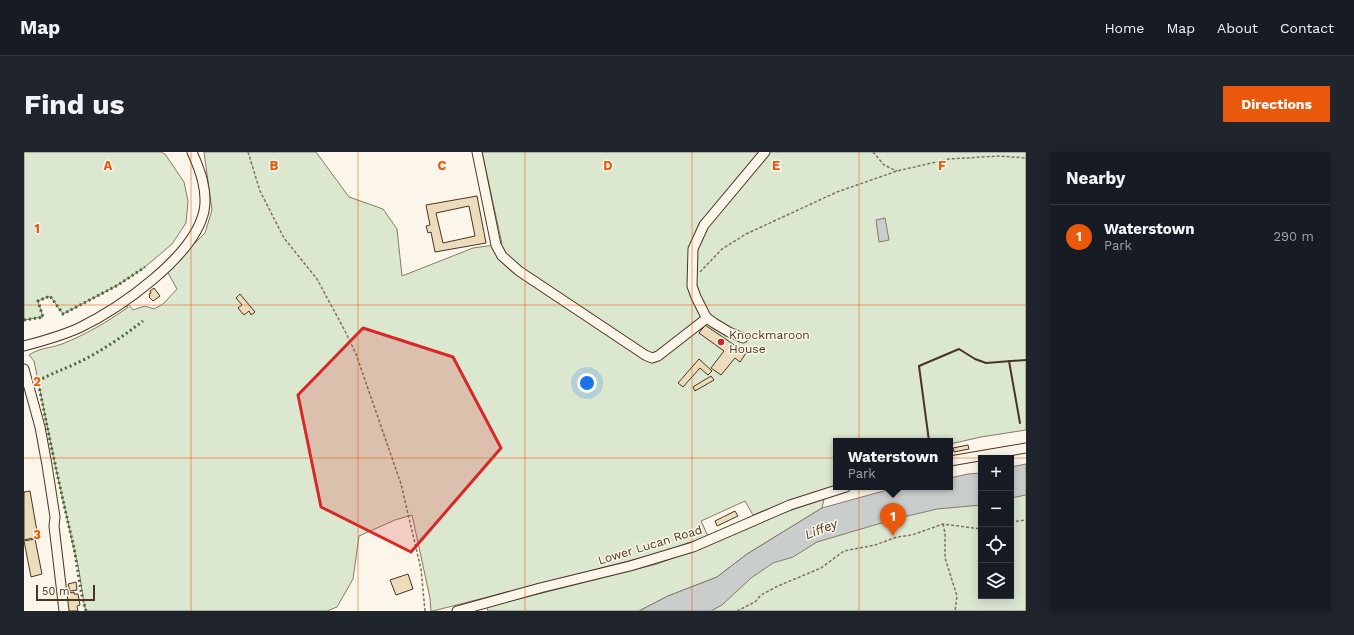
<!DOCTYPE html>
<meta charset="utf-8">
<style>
:root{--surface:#171b24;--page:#20242c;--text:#f1f3f6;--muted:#9ea1a6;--line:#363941;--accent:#ea580c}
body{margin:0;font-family:"Work Sans",sans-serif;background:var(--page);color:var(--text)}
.controls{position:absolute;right:12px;bottom:12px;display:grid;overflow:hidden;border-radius:0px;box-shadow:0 2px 10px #0003}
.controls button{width:36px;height:36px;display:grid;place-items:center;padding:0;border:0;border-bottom:1px solid var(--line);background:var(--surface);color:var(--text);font:20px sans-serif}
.scale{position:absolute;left:12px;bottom:10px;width:59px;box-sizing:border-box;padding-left:4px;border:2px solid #4a3520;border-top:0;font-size:11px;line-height:14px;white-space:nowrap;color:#4a3520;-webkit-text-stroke:3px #fbf6e9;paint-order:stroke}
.you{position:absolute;left:563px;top:231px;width:14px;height:14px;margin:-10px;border:3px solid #fff;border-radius:50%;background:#1a73e8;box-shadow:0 0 0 6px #1a73e833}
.badge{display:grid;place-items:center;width:26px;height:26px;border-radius:50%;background:var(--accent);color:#fff;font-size:13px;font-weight:700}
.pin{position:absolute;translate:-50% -33px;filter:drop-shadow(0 1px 2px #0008)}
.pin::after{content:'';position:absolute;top:21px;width:14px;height:12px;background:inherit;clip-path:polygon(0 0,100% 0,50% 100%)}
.popup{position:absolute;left:809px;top:286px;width:120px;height:52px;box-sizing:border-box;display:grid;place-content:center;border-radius:0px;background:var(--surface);filter:drop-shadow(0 1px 3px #0005);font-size:13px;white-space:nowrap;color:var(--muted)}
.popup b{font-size:15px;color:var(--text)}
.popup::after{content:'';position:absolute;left:50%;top:100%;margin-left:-8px;border:8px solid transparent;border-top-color:var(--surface)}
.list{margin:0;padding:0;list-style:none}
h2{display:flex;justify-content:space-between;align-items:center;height:52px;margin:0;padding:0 16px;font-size:17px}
h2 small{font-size:13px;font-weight:400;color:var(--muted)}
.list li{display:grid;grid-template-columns:26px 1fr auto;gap:12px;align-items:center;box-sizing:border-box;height:64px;padding:0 16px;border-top:1px solid var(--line)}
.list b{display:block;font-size:15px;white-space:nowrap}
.list p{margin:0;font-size:13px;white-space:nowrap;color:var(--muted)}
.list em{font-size:13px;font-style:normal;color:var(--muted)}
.icon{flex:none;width:22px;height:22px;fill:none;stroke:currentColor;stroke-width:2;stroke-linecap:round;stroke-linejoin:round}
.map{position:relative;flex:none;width:1002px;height:459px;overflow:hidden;border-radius:0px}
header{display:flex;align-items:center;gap:24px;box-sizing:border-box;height:56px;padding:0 20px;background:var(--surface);border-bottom:1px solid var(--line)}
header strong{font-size:19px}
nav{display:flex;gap:22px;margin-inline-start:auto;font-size:14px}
.intro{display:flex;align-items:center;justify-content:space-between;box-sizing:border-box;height:96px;padding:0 24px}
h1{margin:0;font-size:28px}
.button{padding:10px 18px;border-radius:0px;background:var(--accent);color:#fff;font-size:14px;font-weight:700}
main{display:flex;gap:24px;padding:0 24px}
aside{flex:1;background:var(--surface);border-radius:0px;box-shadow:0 2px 10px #0003}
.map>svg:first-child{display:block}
</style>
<header>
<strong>Map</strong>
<nav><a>Home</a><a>Map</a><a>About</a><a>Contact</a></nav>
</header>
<div class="intro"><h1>Find us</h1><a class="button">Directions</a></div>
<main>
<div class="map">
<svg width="1002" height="459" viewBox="0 0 1002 459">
<rect width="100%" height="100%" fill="#fbf6e9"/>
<g fill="#dce7d0" stroke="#887966">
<path d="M0 0H137L141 2 160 30 164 49 162 71 148 92 121 115 94 133 39 162 26 144 14 149 19 165 0 168Z"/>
<path d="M180 0H292L325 45 359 57 373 77 378 124 449 96 478 92 458 0H1002V278L957 285 926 292V289H812V334L767 348 729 363 721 349 677 369 684 384 632 402 409 459H407L406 446 388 363 371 368 335 384 329 427 313 455 303 459H62L60 451 55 419 30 308 10 209 5 203C15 196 27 196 38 192 61 183 83 170 103 156L104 152 109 158 121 154 130 157 139 152 153 137 143 119 181 81 188 58Z"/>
<path d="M1002 330V459H655L755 395 957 338V444H987V333Z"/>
<path d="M800 347 798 356 723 402 693 425 644 444 615 459H464L463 455 633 412 689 391 741 367Z"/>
</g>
<g fill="#c9cecd" stroke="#887966">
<path d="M861 66 865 88 855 90 852 68Z"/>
<path d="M1002 312V343L987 346V315Z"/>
<path d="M957 321V353L913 357 871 367 793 390 769 405 749 411 727 426 698 453 687 459H615L644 444 693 425 723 402 798 356 874 335H926V326L944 322Z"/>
</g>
<g fill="#ecdcbc" stroke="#4a3520" fill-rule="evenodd">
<path d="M453 44 462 91 411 100 407 80 404 81 402 74 406 73 402 53ZM445 54 451 84 419 91 412 61Z"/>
<path d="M130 136 136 144 129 149 125 145 126 144 125 142 127 141 126 139Z"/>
<path d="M216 142 231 160 227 163 225 159 220 163 214 156 218 153 212 146Z"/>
<path d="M681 173 722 201 716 210 711 206 697 223 687 216 700 199 675 181Z"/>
<path d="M675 207 688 219 684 223 676 216 659 235 654 231Z"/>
<path d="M687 224 690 228 671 239 669 235Z"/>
<path d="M944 293 945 297 930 300 929 296Z"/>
<path d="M6 339 14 385 0 388V340Z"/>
<path d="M711 359 714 364 693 374 691 369Z"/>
<path d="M11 387 18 422 7 425 0 389Z"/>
<path d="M384 422 389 437 372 443 366 428Z"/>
<path d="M52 430 53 438 46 439 44 432Z"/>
<path d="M50 440V442H54L56 453 53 454 54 459H45L41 442Z"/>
</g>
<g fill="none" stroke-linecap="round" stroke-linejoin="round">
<g stroke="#4a3520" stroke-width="11">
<g id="minor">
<path d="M453 0 472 93 478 104 495 119 621 203 628 206 634 204 683 166"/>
<path d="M719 186 705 180 690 171 683 166 681 163 672 145 668 134 669 97 680 73 741 0"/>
<path d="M0 194C19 189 37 184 55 176 96 156 170 105 180 59 184 39 176 18 168 0"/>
<path d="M0 217 16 275 23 313 31 365 30 374 40 459"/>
<path d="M926 309 1002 296"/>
<path d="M433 459 516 436 606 414 669 395 766 353 822 335"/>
</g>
</g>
<g stroke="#7f6f5c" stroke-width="1.5" stroke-dasharray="3 2" stroke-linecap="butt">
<path d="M224 0 236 39 260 86 293 127 321 179 332 202 377 332 397 417 401 459"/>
<path d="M849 0 860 13 873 19"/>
<path d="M676 120 698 97 722 82 813 40 873 19 925 7 975 4 1002 6"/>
<path d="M987 370 1002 368"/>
<path d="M919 372 921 381V406L933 444 931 459"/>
<path d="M713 459 731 450 737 443 754 434 797 416 820 399 851 393 873 385 888 383 919 372 957 377"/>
</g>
<use href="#minor" stroke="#fbf6e9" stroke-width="9"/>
<g stroke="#436837" stroke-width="3" stroke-dasharray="2 3" stroke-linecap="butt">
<path d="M0 168 19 165 14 149 26 144 39 162 94 133 121 115"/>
<path d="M62 459C56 440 54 417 50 396 37 341 25 285 14 229 26 222 38 218 51 212 75 201 98 185 119 169"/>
</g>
<g stroke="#4a3520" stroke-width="2">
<path d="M985 209 996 271"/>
<path d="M905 289 895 214 935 197 951 207 962 211 1002 208"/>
</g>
</g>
<path fill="#d62828" fill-opacity="0.2" stroke="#d62828" stroke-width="3" stroke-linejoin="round" d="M339 176 429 205 477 296 387 400 297 355 274 243Z"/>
<path fill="none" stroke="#e8590c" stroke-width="1" stroke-opacity="0.55" d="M167 0V459M334 0V459M501 0V459M668 0V459M835 0V459M0 153H1002M0 306H957M957 306H987M987 306H1002"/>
<circle fill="#c62828" stroke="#fbf6e9" stroke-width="1.5" cx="697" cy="190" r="4"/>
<g text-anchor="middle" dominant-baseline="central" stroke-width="3" stroke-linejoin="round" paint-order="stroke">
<g font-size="12" fill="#4a3520" stroke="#fbf6e9" text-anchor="start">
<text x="705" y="183">Knockmaroon<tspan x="705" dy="14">House</tspan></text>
</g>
<g font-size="12" fill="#4a3520" stroke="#fbf6e9">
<text transform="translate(626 393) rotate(-17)">Lower Lucan Road</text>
</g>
<g font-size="13" font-style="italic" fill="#4a3520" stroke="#fbf6e9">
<text transform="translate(797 377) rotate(-22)">Liffey</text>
</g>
</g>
<g font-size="13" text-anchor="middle" font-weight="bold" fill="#e8590c" stroke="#fbf6e9" stroke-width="3" stroke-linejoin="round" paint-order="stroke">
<text x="84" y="18">A</text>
<text x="250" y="18">B</text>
<text x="418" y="18">C</text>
<text x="584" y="18">D</text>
<text x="752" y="18">E</text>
<text x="918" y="18">F</text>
<text x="13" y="81">1</text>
<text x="13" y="234">2</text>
<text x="13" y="387">3</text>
</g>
</svg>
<div class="controls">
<button>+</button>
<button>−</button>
<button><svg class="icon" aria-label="locate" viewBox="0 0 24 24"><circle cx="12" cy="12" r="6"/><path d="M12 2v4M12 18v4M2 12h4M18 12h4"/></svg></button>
<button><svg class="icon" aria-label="layers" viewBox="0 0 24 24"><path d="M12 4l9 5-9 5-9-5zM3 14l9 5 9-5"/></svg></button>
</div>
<div class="scale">50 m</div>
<div class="you"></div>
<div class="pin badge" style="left:869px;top:384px">1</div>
<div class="popup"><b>Waterstown</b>Park</div>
</div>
<aside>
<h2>Nearby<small></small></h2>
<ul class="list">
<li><span class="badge">1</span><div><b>Waterstown</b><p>Park</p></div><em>290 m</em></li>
</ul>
</aside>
</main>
